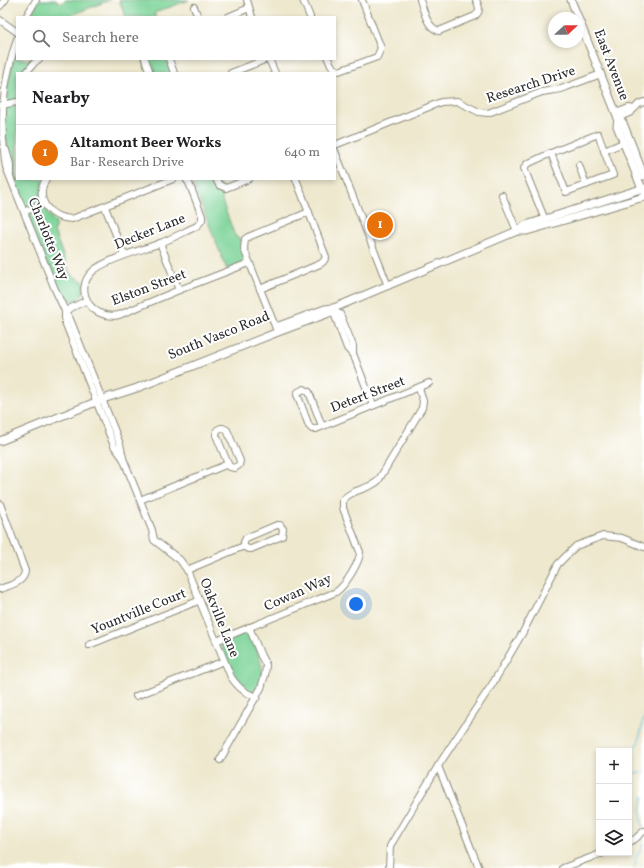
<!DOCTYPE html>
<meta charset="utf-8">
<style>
:root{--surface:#fff;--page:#f2f2f2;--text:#202124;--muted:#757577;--line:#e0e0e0;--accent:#2563eb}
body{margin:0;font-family:Vollkorn,serif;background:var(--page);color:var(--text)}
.controls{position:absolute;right:12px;bottom:12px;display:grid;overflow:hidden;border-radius:0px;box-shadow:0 2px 6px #0003}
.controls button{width:36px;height:36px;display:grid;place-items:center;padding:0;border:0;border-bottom:1px solid var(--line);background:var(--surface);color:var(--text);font:20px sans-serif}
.compass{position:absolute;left:548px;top:12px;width:36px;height:36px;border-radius:50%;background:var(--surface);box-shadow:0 2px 6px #0003;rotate:68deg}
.you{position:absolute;left:356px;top:604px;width:14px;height:14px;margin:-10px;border:3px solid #fff;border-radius:50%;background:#1a73e8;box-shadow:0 0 0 6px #1a73e833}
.badge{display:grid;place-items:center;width:26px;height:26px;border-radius:50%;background:var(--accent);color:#fff;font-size:13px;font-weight:700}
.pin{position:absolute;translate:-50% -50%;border:2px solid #fff;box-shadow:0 1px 4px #0006}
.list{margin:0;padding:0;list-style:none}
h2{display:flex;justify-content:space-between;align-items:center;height:52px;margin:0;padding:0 16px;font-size:17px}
h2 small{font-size:13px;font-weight:400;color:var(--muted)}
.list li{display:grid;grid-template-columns:26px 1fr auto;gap:12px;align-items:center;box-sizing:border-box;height:56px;padding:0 16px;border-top:1px solid var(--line)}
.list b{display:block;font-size:15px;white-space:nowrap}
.list p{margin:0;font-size:13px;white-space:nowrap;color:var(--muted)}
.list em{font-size:13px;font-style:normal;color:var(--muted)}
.icon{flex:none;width:22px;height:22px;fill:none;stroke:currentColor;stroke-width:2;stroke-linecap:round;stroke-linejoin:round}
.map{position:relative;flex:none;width:644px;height:868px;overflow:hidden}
.search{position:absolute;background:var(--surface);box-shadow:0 2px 6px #0003;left:16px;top:16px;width:320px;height:44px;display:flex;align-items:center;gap:10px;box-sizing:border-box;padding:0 14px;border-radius:0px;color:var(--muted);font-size:15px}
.panel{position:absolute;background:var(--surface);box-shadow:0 2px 6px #0003;left:16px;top:72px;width:320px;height:108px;border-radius:0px}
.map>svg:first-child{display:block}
</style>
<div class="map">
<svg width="644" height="868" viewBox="0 0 644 868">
<rect width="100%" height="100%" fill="#fff"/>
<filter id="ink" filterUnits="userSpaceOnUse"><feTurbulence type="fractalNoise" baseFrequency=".025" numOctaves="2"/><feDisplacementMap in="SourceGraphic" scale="8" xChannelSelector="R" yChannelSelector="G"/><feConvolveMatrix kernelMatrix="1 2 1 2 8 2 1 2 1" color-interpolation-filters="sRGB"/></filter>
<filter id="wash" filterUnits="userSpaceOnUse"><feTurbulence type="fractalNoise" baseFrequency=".012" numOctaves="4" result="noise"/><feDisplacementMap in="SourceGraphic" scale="16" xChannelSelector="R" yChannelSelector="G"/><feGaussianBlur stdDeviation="0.9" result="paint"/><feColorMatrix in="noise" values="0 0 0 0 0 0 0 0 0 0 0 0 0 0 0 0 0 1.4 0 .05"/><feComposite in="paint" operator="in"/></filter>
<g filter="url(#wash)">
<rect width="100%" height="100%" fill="#eee8ce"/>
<g fill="#7bd397" stroke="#537f61">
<path d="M39 0H57L61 4 65 0H110L66 17H30Z"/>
<path d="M119 0H189L154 13 156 17H126Z"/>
<path d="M17 45V59H34L28 65 23 73H17V179H44L40 196 47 212 56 223 54 231 70 274 84 282 83 294 80 298 72 301H64L60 297C41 248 15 196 7 145 5 136 4 124 4 115 5 105 10 98 7 88Z"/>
<path d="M143 59H167L173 73H148Z"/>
<path d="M191 179H214L223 189 222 201 235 236 242 240V247L245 258 242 263 227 270Z"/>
<path d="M243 631 250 633C256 649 274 682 251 692 232 684 228 662 220 644L222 640Z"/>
</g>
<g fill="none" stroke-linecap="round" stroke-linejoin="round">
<g stroke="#5fc1dd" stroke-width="1">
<path d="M629 757 638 743 644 717"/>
<path d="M629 774 644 772"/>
<path d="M643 828C640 817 640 806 644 796"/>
<path d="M634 868 637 856 644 842"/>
</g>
</g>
</g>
<g filter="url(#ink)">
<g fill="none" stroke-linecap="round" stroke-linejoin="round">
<g stroke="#8c8a7c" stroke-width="8">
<g id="minor">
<path d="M247 0 252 17"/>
<path d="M303 0 310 17"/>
<path d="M420 0C424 11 427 28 439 31L475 16C481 11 479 6 476 0"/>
<path d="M0 6 5 0"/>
<path d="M194 7 198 17"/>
<path d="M26 17 36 0"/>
<path d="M228 17 249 8"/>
<path d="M0 20 17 32"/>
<path d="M17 39C6 74 1 102 3 139 4 149 4 157 6 167L54 287 65 311 70 319 120 444 123 458"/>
<path d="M145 59 150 73"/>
<path d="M169 59 174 73"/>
<path d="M269 59 275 73"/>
<path d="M328 59 333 68 339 71 377 57 381 48 362 0"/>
<path d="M26 73 34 63 39 59"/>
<path d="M231 73 267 59"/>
<path d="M1 105 17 102"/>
<path d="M616 113 629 108 633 109"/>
<path d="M618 118 631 112 639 104 644 102"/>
<path d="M598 134 613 175 566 192 551 153Z"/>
<path d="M335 145 441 102 457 101 479 112 488 113 542 92 561 89 601 74"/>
<path d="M6 150 10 164V174"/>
<path d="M335 151 388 286"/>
<path d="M604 151 623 143"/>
<path d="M579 165 586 185"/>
<path d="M46 179C34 200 50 218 72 219L173 179"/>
<path d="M186 179 189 183 202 216V220L197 226C184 232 171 239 158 244 141 250 105 260 93 271 72 290 92 321 119 315L179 290 249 263"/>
<path d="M216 179 219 185 226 188 249 179"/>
<path d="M502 195 517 231"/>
<path d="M105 207 124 255"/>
<path d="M24 212 44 203"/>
<path d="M545 220 524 168 527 164 551 153"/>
<path d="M160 243 179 290"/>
<path d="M260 289 320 264 323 262 326 257 296 179"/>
<path d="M334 308 335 312V316L347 348 354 356 373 405"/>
<path d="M65 311 87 300"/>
<path d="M65 312V322L114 446 123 458 152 530 154 540 180 560 187 570 231 677C238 687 244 693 257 697"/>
<path d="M335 312 340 314 353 346V355"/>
<path d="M277 331 244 249 245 239 248 237 309 212"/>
<path d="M322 426 309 392 304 389 298 392 297 395 299 399 309 426 312 429H316L429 383"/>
<path d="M221 428H223L227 430 240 461 239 465 235 468 230 467 228 464 216 435 217 430Z"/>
<path d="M140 500 228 464"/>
<path d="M0 504 25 571C24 583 10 585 0 589"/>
<path d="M277 525H280L283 529 282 536 251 549H249L244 547V542L246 538Z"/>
<path d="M187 570 244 546"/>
<path d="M216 641 336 592C345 586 360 562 360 552L343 508V500C351 489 368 490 378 481L422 408 423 401 419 388"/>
<path d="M89 645 198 601"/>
<path d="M136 696 224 661"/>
<path d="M220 760 261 688 265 675 266 665 261 656 249 627"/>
<path d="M438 766 479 868"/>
<path d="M629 842 635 839 644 831"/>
<path d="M389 868 390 846 438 766 493 683 523 632 558 564 576 546 603 536 622 538 644 547"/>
<path d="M563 868 603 853"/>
</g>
</g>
<g stroke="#8c8a7c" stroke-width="9">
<g id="major">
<path d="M571 0 618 118 623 123 644 176"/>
<path d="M618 118 617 126 642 189 644 191"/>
<path d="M517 231H527L644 197"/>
<path d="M276 327 325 309 334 308"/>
<path d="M0 441 103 399 137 388 278 332 329 313 334 308 517 231 526 225 644 188"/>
</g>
</g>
<use href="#minor" stroke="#fff" stroke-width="6"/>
<use href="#major" stroke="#fff" stroke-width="7"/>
</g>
</g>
<g text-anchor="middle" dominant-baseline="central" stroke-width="4" stroke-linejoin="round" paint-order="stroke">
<g font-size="14" fill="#2b2b2b" stroke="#fff">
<text transform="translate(611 65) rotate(69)">East Avenue</text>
<text transform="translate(531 85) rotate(-18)">Research Drive</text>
<text transform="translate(150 232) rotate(-22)">Decker Lane</text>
<text transform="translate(48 239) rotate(68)">Charlotte Way</text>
<text transform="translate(149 288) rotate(-21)">Elston Street</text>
<text transform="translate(219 336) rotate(-22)">South Vasco Road</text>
<text transform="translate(368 395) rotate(-21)">Detert Street</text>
<text transform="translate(298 593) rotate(-24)">Cowan Way</text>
<text transform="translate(139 612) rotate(-22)">Yountville Court</text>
<text transform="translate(219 618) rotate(68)">Oakville Lane</text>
</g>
</g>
</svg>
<div class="controls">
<button>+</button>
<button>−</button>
<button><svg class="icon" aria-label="layers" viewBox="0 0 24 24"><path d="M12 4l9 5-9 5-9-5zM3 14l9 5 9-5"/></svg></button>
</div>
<svg class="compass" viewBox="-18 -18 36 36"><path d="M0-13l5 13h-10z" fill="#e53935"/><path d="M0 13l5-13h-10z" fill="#757577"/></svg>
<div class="you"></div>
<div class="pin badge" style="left:380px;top:225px;background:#e8710a">1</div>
<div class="search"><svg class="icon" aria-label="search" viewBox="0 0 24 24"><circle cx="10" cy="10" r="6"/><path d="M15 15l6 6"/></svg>Search here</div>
<section class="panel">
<h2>Nearby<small></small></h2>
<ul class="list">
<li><span class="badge" style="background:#e8710a">1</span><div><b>Altamont Beer Works</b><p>Bar · Research Drive</p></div><em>640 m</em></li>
</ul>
</section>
</div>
